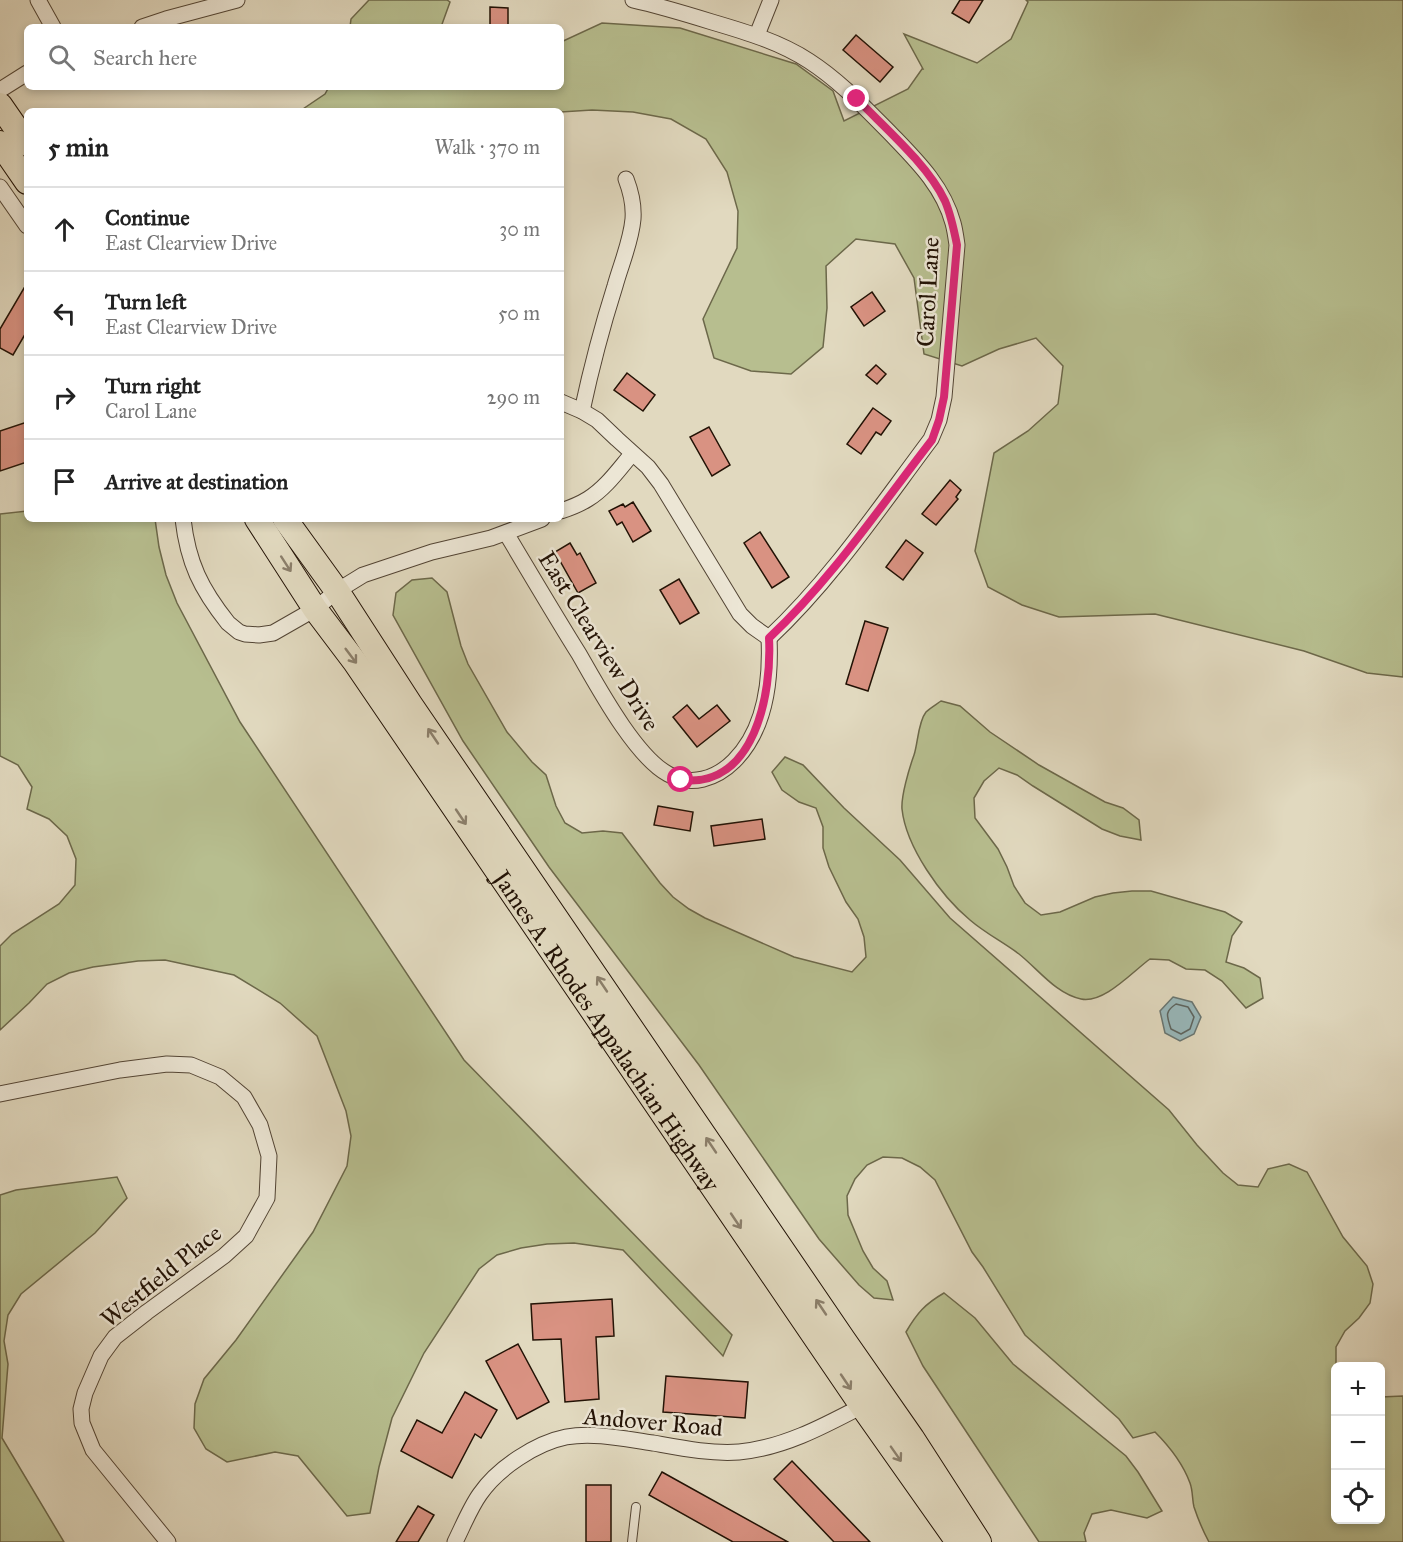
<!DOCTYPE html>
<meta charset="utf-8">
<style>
:root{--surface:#fff;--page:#f6f6f6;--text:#222;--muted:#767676;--line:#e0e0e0}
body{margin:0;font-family:"IM FELL Great Primer",serif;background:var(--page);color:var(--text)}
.controls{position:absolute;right:18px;bottom:18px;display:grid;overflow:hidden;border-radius:9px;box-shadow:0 3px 9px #0003}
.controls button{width:54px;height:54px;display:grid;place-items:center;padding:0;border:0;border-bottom:2px solid var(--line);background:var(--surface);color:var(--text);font:30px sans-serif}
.stop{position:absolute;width:18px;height:18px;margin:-14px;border:4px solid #db2777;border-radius:50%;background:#fff}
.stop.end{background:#db2777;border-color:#fff;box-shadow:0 2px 6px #0008}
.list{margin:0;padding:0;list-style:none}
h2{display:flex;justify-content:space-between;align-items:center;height:78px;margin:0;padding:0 24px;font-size:26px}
h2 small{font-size:20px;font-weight:400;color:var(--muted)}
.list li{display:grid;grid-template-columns:39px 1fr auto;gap:18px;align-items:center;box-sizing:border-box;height:84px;padding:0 24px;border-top:2px solid var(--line)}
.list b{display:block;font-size:22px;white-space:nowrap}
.list p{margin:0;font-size:20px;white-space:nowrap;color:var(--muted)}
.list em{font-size:20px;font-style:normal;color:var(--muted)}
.icon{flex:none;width:33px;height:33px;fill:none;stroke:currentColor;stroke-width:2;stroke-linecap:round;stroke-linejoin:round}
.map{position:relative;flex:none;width:1403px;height:1542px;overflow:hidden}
.search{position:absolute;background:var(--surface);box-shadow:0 3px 9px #0003;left:24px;top:24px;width:540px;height:66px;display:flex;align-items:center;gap:15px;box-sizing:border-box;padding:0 21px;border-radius:9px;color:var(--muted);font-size:22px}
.panel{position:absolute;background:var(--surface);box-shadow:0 3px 9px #0003;left:24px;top:108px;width:540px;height:414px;border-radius:9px}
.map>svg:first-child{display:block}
</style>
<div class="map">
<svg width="1403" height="1542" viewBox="0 0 1403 1542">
<rect width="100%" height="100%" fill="#e1d9bf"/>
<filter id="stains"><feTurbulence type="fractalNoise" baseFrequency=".00333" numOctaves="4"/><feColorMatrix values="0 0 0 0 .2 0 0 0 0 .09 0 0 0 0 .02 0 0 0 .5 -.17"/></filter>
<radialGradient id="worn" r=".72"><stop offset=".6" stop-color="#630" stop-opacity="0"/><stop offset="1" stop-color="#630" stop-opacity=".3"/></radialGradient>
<g fill="#b7be8f" stroke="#6c684a" stroke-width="1.5">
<path d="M369 0H447L450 2 441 27H350L351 19Z"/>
<path d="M1026 0H1403V677L1367 673 1304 651 1155 614 1059 617 1022 605 988 587 975 551 994 453 1028 431 1058 404 1063 366 1036 338 999 349 962 366 924 354 914 278 895 244 856 239 826 266 827 308 823 347 791 374 751 371 714 358 703 319 737 248 738 211 727 172 706 139 671 119 633 112 592 110 561 112V111H300L325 94 329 87H561V42L602 23 680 28 796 64 833 91 844 121 908 89 922 69H923L904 34 977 63 1011 39 1028 2Z"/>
<path d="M27 511V519H155L159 547 166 575 177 603 240 722 464 1060 732 1335 723 1356 623 1250 574 1243 547 1244 521 1248 497 1255 479 1269 424 1353 392 1418 379 1467 370 1513 347 1516 298 1456 275 1452 227 1462 206 1449 194 1428 195 1404 204 1379 236 1340 313 1232 347 1166 351 1136 346 1111 317 1036 280 1003 234 975 165 960 138 961 93 967 69 973 47 984 29 1003 0 1030V946L12 934 59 904 75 885 76 859 67 836 49 819 27 809 32 787 18 765 0 756V514Z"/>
<path d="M432 578 447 592 461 646 468 664 507 732 532 762 546 775 556 806 565 823 582 833 603 831 622 833 660 883 673 897 689 909 705 918 794 957 852 972 866 957 864 937 858 919 846 902 829 867 823 848V827L816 808 799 802 782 790 772 772 785 757 803 765 844 808 900 860 950 918 1169 1110 1197 1145 1223 1173 1238 1185 1258 1187 1268 1169 1289 1164 1307 1172 1343 1237 1367 1266 1373 1284 1370 1303 1359 1318 1345 1331 1336 1347V1520H1380L1381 1397 1403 1396V1542H1209C1203 1531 1198 1519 1194 1507 1192 1499 1193 1491 1190 1483 1183 1464 1170 1447 1155 1432L1133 1438 1119 1419 1025 1335 983 1267 972 1252 935 1180 920 1167 902 1158 883 1157 867 1165 855 1179 847 1196 848 1215 863 1251 873 1268 887 1281 893 1300 874 1298 859 1285 819 1239 699 1065 549 867 463 741 393 615 396 593 412 580Z"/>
<path d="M941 701 960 706 990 732 1039 765 1105 802 1123 808 1139 820 1141 840 1120 836 1102 829 1033 786 1017 775 999 768 984 781 974 798 975 818 998 849 1007 867 1014 886 1025 903 1041 915 1060 912 1095 897 1113 893 1132 891H1151L1225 912 1242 922 1232 936 1226 962 1244 968 1260 978 1263 998 1246 1008 1222 981 1205 970 1186 969 1169 960 1150 959C1133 971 1104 1004 1081 999 1056 994 1038 969 1019 954 1003 942 985 933 970 920 941 896 906 847 902 809 901 796 909 769 914 755 918 743 918 722 926 712 930 708 937 704 941 701Z"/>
<path d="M117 1177 127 1198 95 1233 21 1294 8 1315 4 1341 8 1364 2 1438 64 1542H0V1195L16 1190Z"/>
<path d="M944 1293 975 1318 1013 1364 1126 1456 1138 1472 1162 1511 1147 1518 1111 1510 1092 1514 1084 1533 1086 1542H1039L923 1366 906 1332C917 1313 925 1304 944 1293Z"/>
</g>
<path fill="#98b8bb" stroke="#697672" stroke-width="1.5" d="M1173 997 1192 1002 1201 1017 1194 1034 1180 1041 1165 1033 1160 1011Z"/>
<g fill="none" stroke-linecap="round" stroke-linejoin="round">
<path stroke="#5d6560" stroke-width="1.5" d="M1176 1004 1188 1007 1194 1017 1190 1029 1181 1034 1171 1029C1167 1016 1164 1012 1176 1004Z"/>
</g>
<g fill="#d99282" stroke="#221205" stroke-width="1.5">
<path d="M960 0H983L969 23 952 13Z"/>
<path d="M490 7 508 8V27H490Z"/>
<path d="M856 35 893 67 880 82 843 50Z"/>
<path d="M27 283V331L13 355 0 348V329Z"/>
<path d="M872 292 885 311 864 326 851 307Z"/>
<path d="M876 365 886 374 877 384 866 375Z"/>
<path d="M627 373 655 395 643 411 614 390Z"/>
<path d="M873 408 891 421 881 435 876 432 861 454 847 444Z"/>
<path d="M27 422V462L0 471V431Z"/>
<path d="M709 427 730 465 712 476 690 437Z"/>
<path d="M950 480 961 490 956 497 958 499 936 525 922 514Z"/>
<path d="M633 502 651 531 633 542 622 522 617 525 609 511 623 504 625 507Z"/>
<path d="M760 532 789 577 772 588 744 543Z"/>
<path d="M906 540 923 553 903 580 886 567Z"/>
<path d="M570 543 577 555 580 553 596 583 578 593 555 552Z"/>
<path d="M679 579 699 613 680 624 660 590Z"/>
<path d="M865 621 888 628 868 691 846 684Z"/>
<path d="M687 705 699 719 717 705 730 721 697 747 673 717Z"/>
<path d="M658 806 693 812 690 831 654 825Z"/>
<path d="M762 819 765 839 714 846 711 826Z"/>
<path d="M612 1299 614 1336 596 1337 599 1399 565 1402 561 1339 533 1340 531 1304Z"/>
<path d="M518 1344 549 1402 517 1419 486 1361Z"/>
<path d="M666 1376 748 1382 745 1418 663 1412Z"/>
<path d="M465 1392 497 1410 481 1438 475 1434 452 1478 401 1451 417 1420 442 1433Z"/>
<path d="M792 1461 870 1542H834L774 1479Z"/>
<path d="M662 1472 788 1542H733L649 1495Z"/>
<rect x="586" y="1485" width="25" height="57"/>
<path d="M418 1506 434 1515 418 1542H396Z"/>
</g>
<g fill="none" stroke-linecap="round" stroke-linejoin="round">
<g stroke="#524434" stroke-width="10">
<path id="service" d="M632 1542 636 1507"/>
</g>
<g stroke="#524434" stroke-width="17">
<g id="minor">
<path d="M38 0 53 27"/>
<path d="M633 0C660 6 686 14 712 22 746 32 780 42 809 61 840 81 865 108 891 134 916 160 943 186 953 223 955 230 956 238 957 245L944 397 939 420 931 439C880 507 831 580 769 638"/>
<path d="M142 27 166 19 237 0"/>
<path d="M757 35 771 0"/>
<path d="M0 90 27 73"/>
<path d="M0 187 27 226"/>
<path d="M561 402 582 411 597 420 617 439 648 467 661 484 740 614 752 626 769 638"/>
<path d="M582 411C591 369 602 327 615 286 621 264 631 242 633 219 634 205 631 192 626 179"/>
<path d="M561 511C570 508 580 504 588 499 606 488 619 469 632 454"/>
<path d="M183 519C188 563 201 589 228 623L239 632 245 634 259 635 273 633 315 609 337 591 363 575 432 552 491 538 542 519"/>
<path d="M506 533C530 573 554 614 579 654 598 687 635 756 668 774 691 787 716 779 734 761 765 730 771 680 769 638"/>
<path d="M0 1094 120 1070 167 1064 191 1065 220 1077 244 1097 260 1125 269 1156 267 1198 246 1236 224 1256 147 1312 115 1337 101 1356 85 1393 81 1409 82 1423 93 1450 168 1542"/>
<path d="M455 1542C463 1526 470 1508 480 1494 498 1468 536 1443 566 1437 594 1432 625 1439 653 1443 681 1448 710 1454 739 1452 783 1448 824 1426 862 1406L868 1400"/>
</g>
</g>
<g stroke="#221205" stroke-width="26">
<g id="trunk">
<path d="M0 105 27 144"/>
<path d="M0 143 27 182"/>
<path id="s1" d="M257 519 315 609 355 662 862 1406 958 1542"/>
<path d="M285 519 337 591 410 704 843 1339 912 1438 979 1542"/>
</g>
</g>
<use href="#service" stroke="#ece6d5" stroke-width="8"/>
<use href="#minor" stroke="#ece6d5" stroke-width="15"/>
<use href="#trunk" stroke="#e1d9bf" stroke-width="24"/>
</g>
<defs><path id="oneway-shaft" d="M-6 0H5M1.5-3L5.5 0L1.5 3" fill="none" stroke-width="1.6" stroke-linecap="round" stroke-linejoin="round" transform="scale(1.5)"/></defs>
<g stroke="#8b7f6b">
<use href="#oneway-shaft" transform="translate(286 564) rotate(57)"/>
<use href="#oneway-shaft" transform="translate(351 656) rotate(53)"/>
<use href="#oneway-shaft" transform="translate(433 736) rotate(-124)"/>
<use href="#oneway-shaft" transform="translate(461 817) rotate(56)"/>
<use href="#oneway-shaft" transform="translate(602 984) rotate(-124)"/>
<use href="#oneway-shaft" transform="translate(711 1145) rotate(-124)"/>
<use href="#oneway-shaft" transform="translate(736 1221) rotate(56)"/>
<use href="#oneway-shaft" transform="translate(821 1307) rotate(-124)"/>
<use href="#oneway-shaft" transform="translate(846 1382) rotate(56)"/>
<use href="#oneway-shaft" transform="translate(896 1454) rotate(55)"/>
</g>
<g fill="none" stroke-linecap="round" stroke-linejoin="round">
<path stroke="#db2777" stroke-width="8" d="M681 780C755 789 772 693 769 638 831 580 880 507 932 440L939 420 944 397 957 245C954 230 951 215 945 201 928 165 885 128 857 99"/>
</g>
<g text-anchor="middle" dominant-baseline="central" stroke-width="5" stroke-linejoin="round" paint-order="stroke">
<g font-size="24" fill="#221205" stroke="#ece6d5">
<text transform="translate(928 292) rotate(-87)">Carol Lane</text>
<text transform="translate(599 641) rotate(58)">East Clearview Drive</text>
<text stroke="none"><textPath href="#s1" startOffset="620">James A. Rhodes Appalachian Highway</textPath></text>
<text transform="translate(161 1276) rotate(-39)">Westfield Place</text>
<text transform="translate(653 1422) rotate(5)">Andover Road</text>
</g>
</g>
<rect width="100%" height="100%" filter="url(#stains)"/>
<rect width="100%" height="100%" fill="url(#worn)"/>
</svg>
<div class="controls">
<button>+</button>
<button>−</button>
<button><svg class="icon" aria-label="locate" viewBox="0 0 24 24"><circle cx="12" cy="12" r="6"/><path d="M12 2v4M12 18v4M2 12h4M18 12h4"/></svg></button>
</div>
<div class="stop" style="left:681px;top:780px"></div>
<div class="stop end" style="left:857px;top:99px"></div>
<div class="search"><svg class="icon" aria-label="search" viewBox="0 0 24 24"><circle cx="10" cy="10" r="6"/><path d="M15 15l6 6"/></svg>Search here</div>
<section class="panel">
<h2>5 min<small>Walk · 370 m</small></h2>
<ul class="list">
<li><svg class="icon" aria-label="ahead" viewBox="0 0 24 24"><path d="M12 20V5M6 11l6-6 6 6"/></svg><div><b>Continue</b><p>East Clearview Drive</p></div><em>30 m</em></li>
<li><svg class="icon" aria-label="left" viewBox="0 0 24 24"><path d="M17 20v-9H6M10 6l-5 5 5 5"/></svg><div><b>Turn left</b><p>East Clearview Drive</p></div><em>50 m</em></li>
<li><svg class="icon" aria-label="right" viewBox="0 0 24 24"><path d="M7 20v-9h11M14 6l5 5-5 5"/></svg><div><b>Turn right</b><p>Carol Lane</p></div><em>290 m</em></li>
<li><svg class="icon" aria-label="arrive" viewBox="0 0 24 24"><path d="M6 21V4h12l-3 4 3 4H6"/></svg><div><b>Arrive at destination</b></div></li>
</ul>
</section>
</div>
